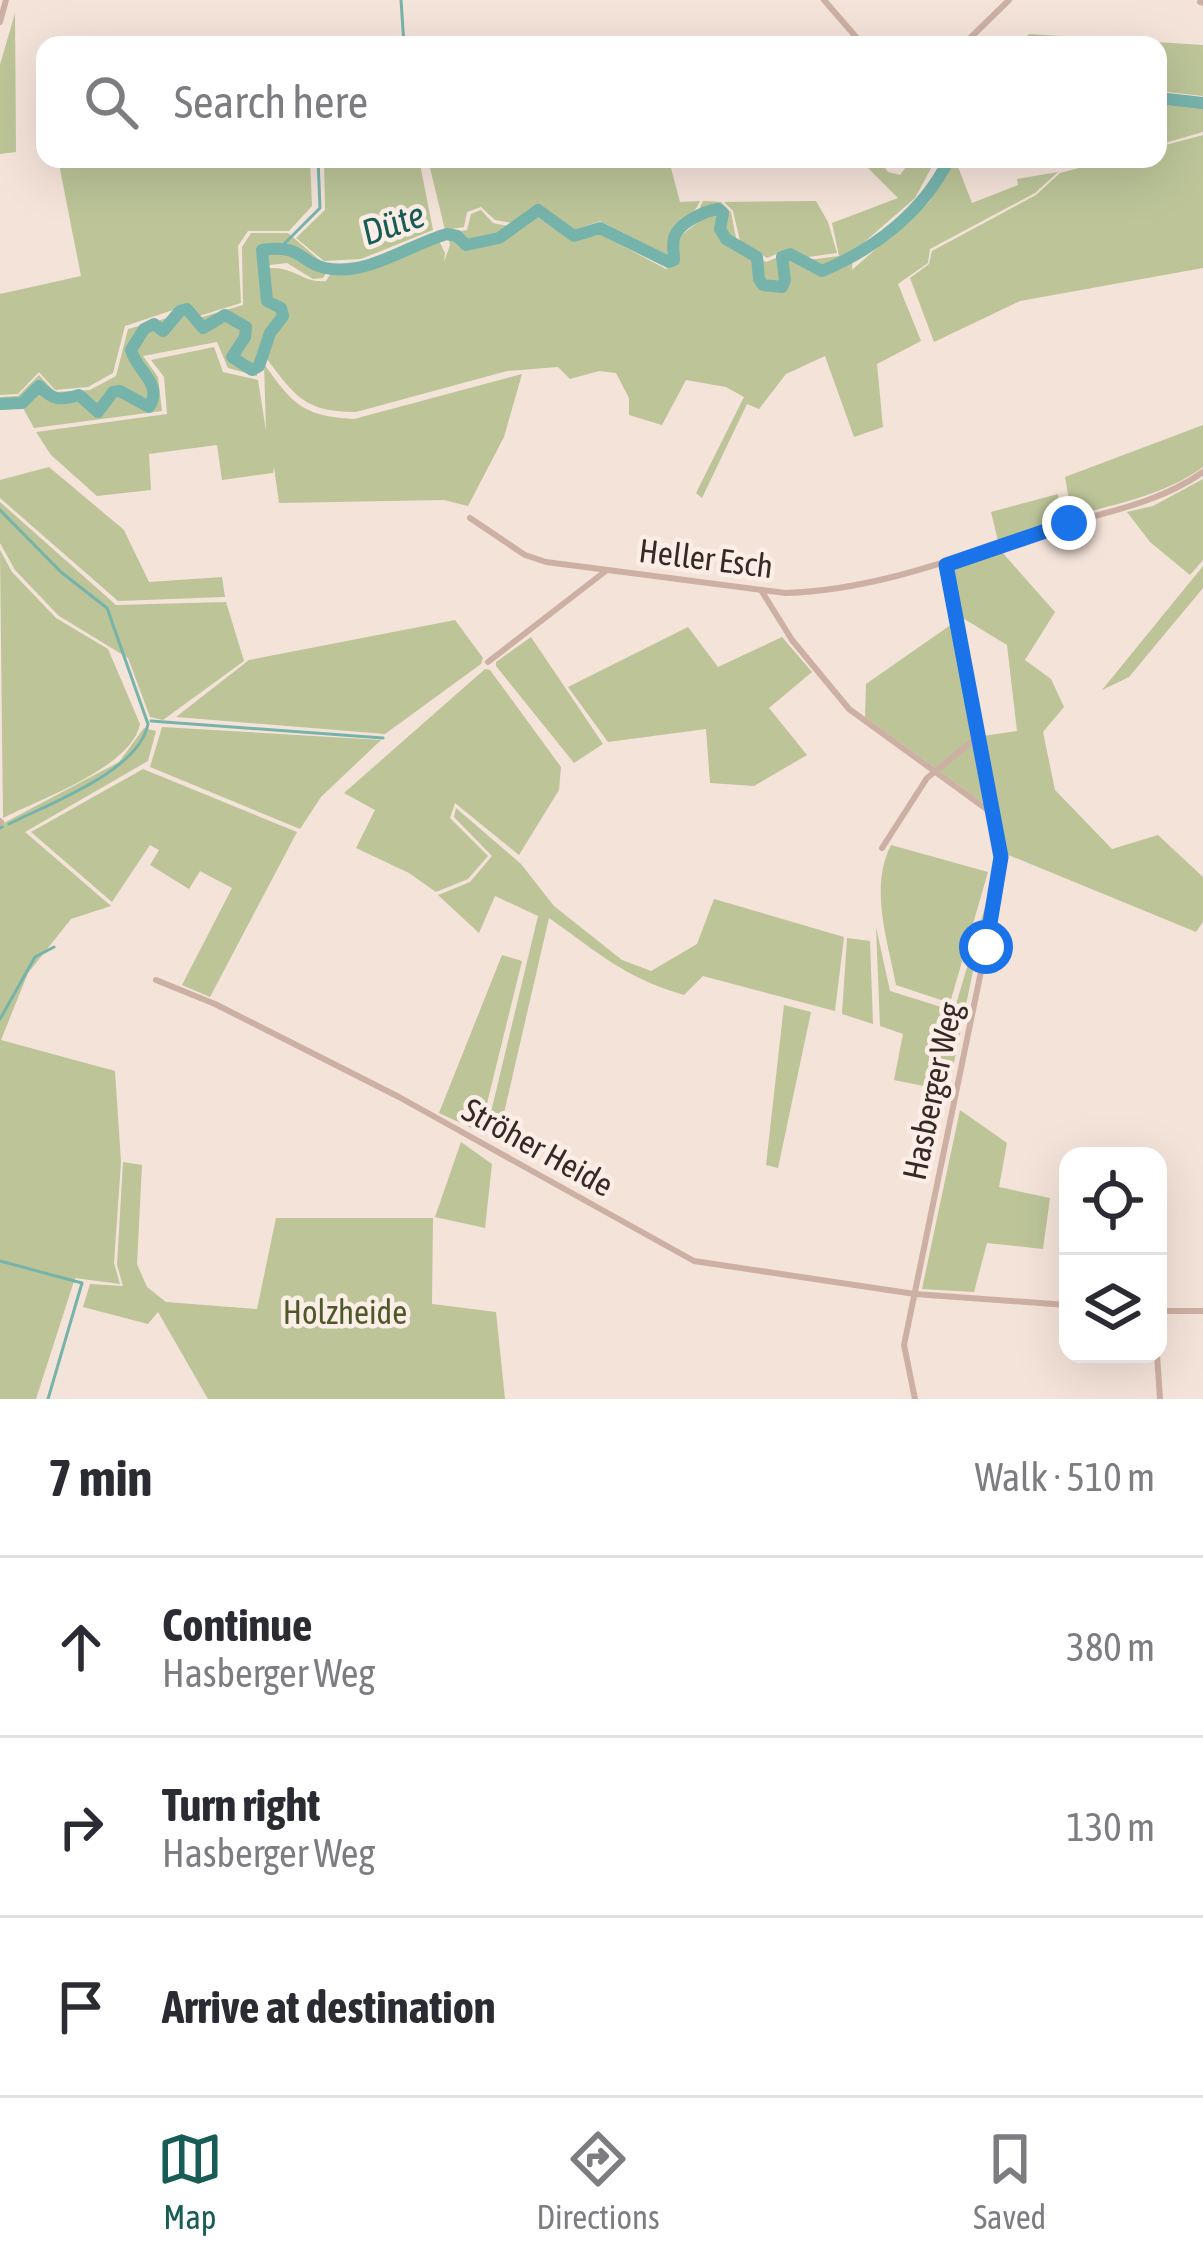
<!DOCTYPE html>
<meta charset="utf-8">
<style>
:root{--surface:#fff;--page:#f7f7f7;--text:#2b2b33;--muted:#7c7c81;--line:#e1e1e2;--accent:#185c56}
body{margin:0;font-family:"Asap Condensed",sans-serif;background:var(--page);color:var(--text)}
.controls{position:absolute;right:36px;bottom:36px;display:grid;overflow:hidden;border-radius:24px;box-shadow:0 12px 48px #0002}
.controls button{width:108px;height:108px;display:grid;place-items:center;padding:0;border:0;border-bottom:3px solid var(--line);background:var(--surface);color:var(--text);font:60px sans-serif}
.stop{position:absolute;width:36px;height:36px;margin:-27px;border:9px solid #1a73e8;border-radius:50%;background:#fff}
.stop.end{background:#1a73e8;border-color:#fff;box-shadow:0 3px 12px #0008}
.list{margin:0;padding:0;list-style:none}
h2{display:flex;justify-content:space-between;align-items:center;height:156px;margin:0;padding:0 48px;font-size:51px}
h2 small{font-size:39px;font-weight:400;color:var(--muted)}
.list li{display:grid;grid-template-columns:78px 1fr auto;gap:36px;align-items:center;box-sizing:border-box;height:180px;padding:0 48px;border-top:3px solid var(--line)}
.list b{display:block;font-size:45px;white-space:nowrap}
.list p{margin:0;font-size:39px;white-space:nowrap;color:var(--muted)}
.list em{font-size:39px;font-style:normal;color:var(--muted)}
.icon{flex:none;width:66px;height:66px;fill:none;stroke:currentColor;stroke-width:2;stroke-linecap:round;stroke-linejoin:round}
.map{position:relative;flex:none;width:1203px;height:1399px;overflow:hidden}
.search{position:absolute;background:var(--surface);box-shadow:0 12px 48px #0002;left:36px;right:36px;top:36px;height:132px;display:flex;align-items:center;gap:30px;box-sizing:border-box;padding:0 42px;border-radius:24px;color:var(--muted);font-size:45px}
.sheet{height:696px;background:var(--surface)}
nav{display:flex;justify-content:space-around;align-items:center;box-sizing:border-box;height:168px;border-top:3px solid var(--line);background:var(--surface);font-size:33px;color:var(--muted)}
nav a{display:grid;justify-items:center;gap:6px}
nav .on{color:var(--accent)}
.map>svg:first-child{display:block}
</style>
<div class="map">
<svg width="1203" height="1399" viewBox="0 0 1203 1399">
<rect width="100%" height="100%" fill="#f4e3d9"/>
<g fill="#bcc498">
<path d="M15 13 16 152 0 154V65Z"/>
<path d="M1029 34 1203 45V96L1158 91V45H1016Z"/>
<path d="M1158 103 1203 108V132L1158 145Z"/>
<path d="M1203 135V268L1020 301 934 342 910 278 929 264 932 251 1036 195 1060 173 1113 159H1158V147Z"/>
<path d="M58 159H310L312 206 289 231H248L238 246 241 303 199 316 188 305 125 326 113 373 88 387 55 390 39 372 18 394 0 395V294L81 276Z"/>
<path d="M324 159H419L433 230 361 259 324 261 296 238 325 210Z"/>
<path d="M859 159H879L888 172 900 175 912 159H936L915 198 853 252 852 270 929 202 955 159 972 203 1018 185 1017 179 1058 172 1035 193 930 249 928 263 898 284 921 341 877 364 883 427 854 437 825 356 786 374 759 409 747 404 702 498 696 493 744 397 726 387 686 380 662 425 629 415V398L616 373 599 371 570 379 558 367 507 371 356 412C305 412 295 396 267 359L273 336 288 317 284 305 271 298 269 268C296 267 302 283 326 281L331 273 365 272 439 241 445 253 444 262 450 245 447 233 467 230 471 214 481 210 493 223 512 227 514 234 528 219 537 217 574 242 600 234 666 269 679 262V237L701 220 697 214 703 201 721 202 731 212 737 243 766 262 790 252 800 261 839 256 832 223 898 198Z"/>
<path d="M504 161 671 168 680 202 700 201C688 228 667 218 668 255L600 221 574 230 539 204 513 223 495 220 481 207 467 212 464 227 445 230 430 168Z"/>
<path d="M816 201 828 222 837 253 801 258 790 248 767 258 740 241 733 211 724 202Z"/>
<path d="M251 233H288L323 263H332L323 278 313 279 287 263 261 266 263 302 278 310 279 316 273 326 266 329 256 363 257 376 228 368 217 342 143 356 158 377 162 411 34 428 23 408 0 410V397L18 396 39 375 55 392 90 390 116 376 128 329 182 314 192 320 243 305 242 247Z"/>
<path d="M214 347 223 372 258 380 266 431 264 364C293 404 302 416 354 419L522 374 504 437 468 506 444 500 279 503 274 467 273 473 222 480 217 445 149 454 151 490 97 496 51 455 36 432 167 414 164 377 151 360Z"/>
<path d="M1203 425V467C1165 495 1116 504 1072 516L1065 477Z"/>
<path d="M49 467 124 530 149 582 222 577 225 597 118 601 0 498V480Z"/>
<path d="M1203 479V560L1190 575 1150 542 1127 512 1153 506Z"/>
<path d="M1058 494 1062 519 998 541 991 512Z"/>
<path d="M0 502 116 605 226 602 244 661 163 720 150 717 128 658 59 616 15 570 0 543Z"/>
<path d="M0 550 12 572 56 618 108 649 140 724C132 767 40 799 3 818Z"/>
<path d="M1001 551 1055 612 1025 660 1051 679 1064 707 1043 732 1055 790 1112 849 1158 835 1203 877V922L1196 932 1006 854 983 736 1017 731 1007 645 961 617 953 569Z"/>
<path d="M1203 566V588L1129 677 1102 690Z"/>
<path d="M455 620 483 658 481 664 385 734 176 717 249 660Z"/>
<path d="M952 624 991 799 982 802 865 717 866 684Z"/>
<path d="M688 627 718 667 782 637 812 672 769 708 807 755 754 786 710 783 706 729 608 742 568 687Z"/>
<path d="M531 637 603 744 574 763 496 666V662Z"/>
<path d="M485 669 490 670 561 767 559 790 519 855 455 803 450 818 488 856 468 879 436 892 409 873 356 848 375 810 344 793Z"/>
<path d="M162 727 381 740 321 797 300 829 150 767Z"/>
<path d="M144 728 156 731 148 761 25 832 111 906 71 919 28 973 1 1040 115 1071 121 1162 114 1263 120 1284 75 1278 36 1399H0V825L119 762Z"/>
<path d="M143 769 297 832 210 997 182 985 232 888 200 871 189 889 150 865 159 850 150 845 112 902 31 832Z"/>
<path d="M456 808 521 864 554 906 622 960 651 971 697 944 714 899 844 937 835 1011 703 976 684 995C623 977 599 953 549 918L498 1139 486 1133 538 916 495 896 479 933 438 895 470 882 492 856 454 817Z"/>
<path d="M891 845 988 872 950 1003 896 985C888 941 869 887 891 845Z"/>
<path d="M990 890 948 1091 894 1080 903 1034 880 1026 876 927 890 991 954 1011Z"/>
<path d="M847 938 870 941 873 1024 842 1014Z"/>
<path d="M502 955 522 961 480 1132 439 1113Z"/>
<path d="M784 1005 811 1012 778 1168 766 1165Z"/>
<path d="M960 1110 1007 1143 999 1187 1050 1198 1043 1249 987 1243 974 1292 922 1289Z"/>
<path d="M461 1142 492 1164 485 1228 435 1217Z"/>
<path d="M123 1162 142 1165 137 1264 147 1287 166 1302 257 1309 276 1218H433L432 1304 496 1312 505 1399H208L158 1312 148 1324 83 1307 90 1284 123 1286 117 1265Z"/>
</g>
<g fill="none" stroke-linecap="round" stroke-linejoin="round">
<g stroke="#76b3ab" stroke-width="3">
<path d="M401 0 404 45"/>
<path d="M280 248 320 208 318 159"/>
<path d="M0 510 61 572 107 608 148 724C139 771 50 803 9 824"/>
<path d="M151 721 383 738"/>
<path d="M0 828 2 827"/>
<path d="M0 1019 35 957 54 947"/>
<path d="M0 1261 82 1283 48 1399"/>
</g>
<g stroke="#76b3ab" stroke-width="12">
<path d="M1158 98 1203 103"/>
<path d="M0 404 22 403 39 386C53 400 59 401 79 395L98 412 113 392 120 391 149 407C164 384 137 372 131 350L144 329 154 324 163 331 180 311 187 309 203 328 225 315 246 327 245 337 232 357 252 370 259 366 270 333 283 316 281 308 267 301 262 250C303 244 298 262 325 268 367 277 408 245 447 234L457 236 466 245 499 238 538 210 574 236 600 228 669 262 674 260C674 253 672 245 674 238 678 223 705 211 718 209L723 213 720 229 726 239 757 257 759 279 763 285 782 287 785 280 782 257 790 254 822 271C875 249 924 211 949 159"/>
</g>
<g stroke="#cdb0a4" stroke-width="6">
<path d="M824 0 863 45"/>
<path d="M1200 2 1203 3"/>
<path d="M0 22 6 0"/>
<path d="M963 45 1009 0"/>
<path d="M470 518 525 555 546 562 786 593C878 590 960 556 1047 529 1100 513 1156 505 1203 472"/>
<path d="M761 590 792 640 849 709 992 813"/>
<path d="M488 662 607 570"/>
<path d="M0 821 1 822"/>
<path d="M882 848 927 778 979 736"/>
<path d="M156 980 215 1004 399 1097 694 1261 915 1294 1068 1305"/>
<path d="M1158 1311H1203"/>
<path d="M1157 1354 1160 1399"/>
<path d="M915 1399 904 1345 986 947 1001 857 946 565"/>
</g>
</g>
<g fill="none" stroke-linecap="round" stroke-linejoin="round">
<path stroke="#1a73e8" stroke-width="15" d="M986 947 1001 857 946 565 1069 523"/>
</g>
<g text-anchor="middle" dominant-baseline="central" stroke-width="9" stroke-linejoin="round" paint-order="stroke">
<g font-size="33" fill="#372926" stroke="#fbeee6">
<text transform="translate(706 558) rotate(7)">Heller Esch</text>
<text transform="translate(932 1091) rotate(-78)">Hasberger Weg</text>
<text transform="translate(538 1147) rotate(29)">Ströher Heide</text>
</g>
<g font-size="33" fill="#4e5828" stroke="#fbeee6">
<text x="345" y="1312">Holzheide</text>
</g>
<g font-size="36" font-style="italic" fill="#185c56" stroke="#fbeee6">
<text transform="translate(393 223) rotate(-19)">Düte</text>
</g>
</g>
</svg>
<div class="controls">
<button><svg class="icon" aria-label="locate" viewBox="0 0 24 24"><circle cx="12" cy="12" r="6"/><path d="M12 2v4M12 18v4M2 12h4M18 12h4"/></svg></button>
<button><svg class="icon" aria-label="layers" viewBox="0 0 24 24"><path d="M12 4l9 5-9 5-9-5zM3 14l9 5 9-5"/></svg></button>
</div>
<div class="stop" style="left:986px;top:947px"></div>
<div class="stop end" style="left:1069px;top:523px"></div>
<div class="search"><svg class="icon" aria-label="search" viewBox="0 0 24 24"><circle cx="10" cy="10" r="6"/><path d="M15 15l6 6"/></svg>Search here</div>
</div>
<section class="sheet">
<h2>7 min<small>Walk · 510 m</small></h2>
<ul class="list">
<li><svg class="icon" aria-label="ahead" viewBox="0 0 24 24"><path d="M12 20V5M6 11l6-6 6 6"/></svg><div><b>Continue</b><p>Hasberger Weg</p></div><em>380 m</em></li>
<li><svg class="icon" aria-label="right" viewBox="0 0 24 24"><path d="M7 20v-9h11M14 6l5 5-5 5"/></svg><div><b>Turn right</b><p>Hasberger Weg</p></div><em>130 m</em></li>
<li><svg class="icon" aria-label="arrive" viewBox="0 0 24 24"><path d="M6 21V4h12l-3 4 3 4H6"/></svg><div><b>Arrive at destination</b></div></li>
</ul>
</section>
<nav>
<a class="on"><svg class="icon" aria-label="map" viewBox="0 0 24 24"><path d="M3 6l6-2 6 2 6-2v14l-6 2-6-2-6 2zM9 4v14M15 6v14"/></svg>Map</a>
<a><svg class="icon" aria-label="directions" viewBox="0 0 24 24"><path d="M12 3l9 9-9 9-9-9zM9 14v-3h6M13 9l2 2-2 2"/></svg>Directions</a>
<a><svg class="icon" aria-label="saved" viewBox="0 0 24 24"><path d="M7 4h10v16l-5-4-5 4z"/></svg>Saved</a>
</nav>
